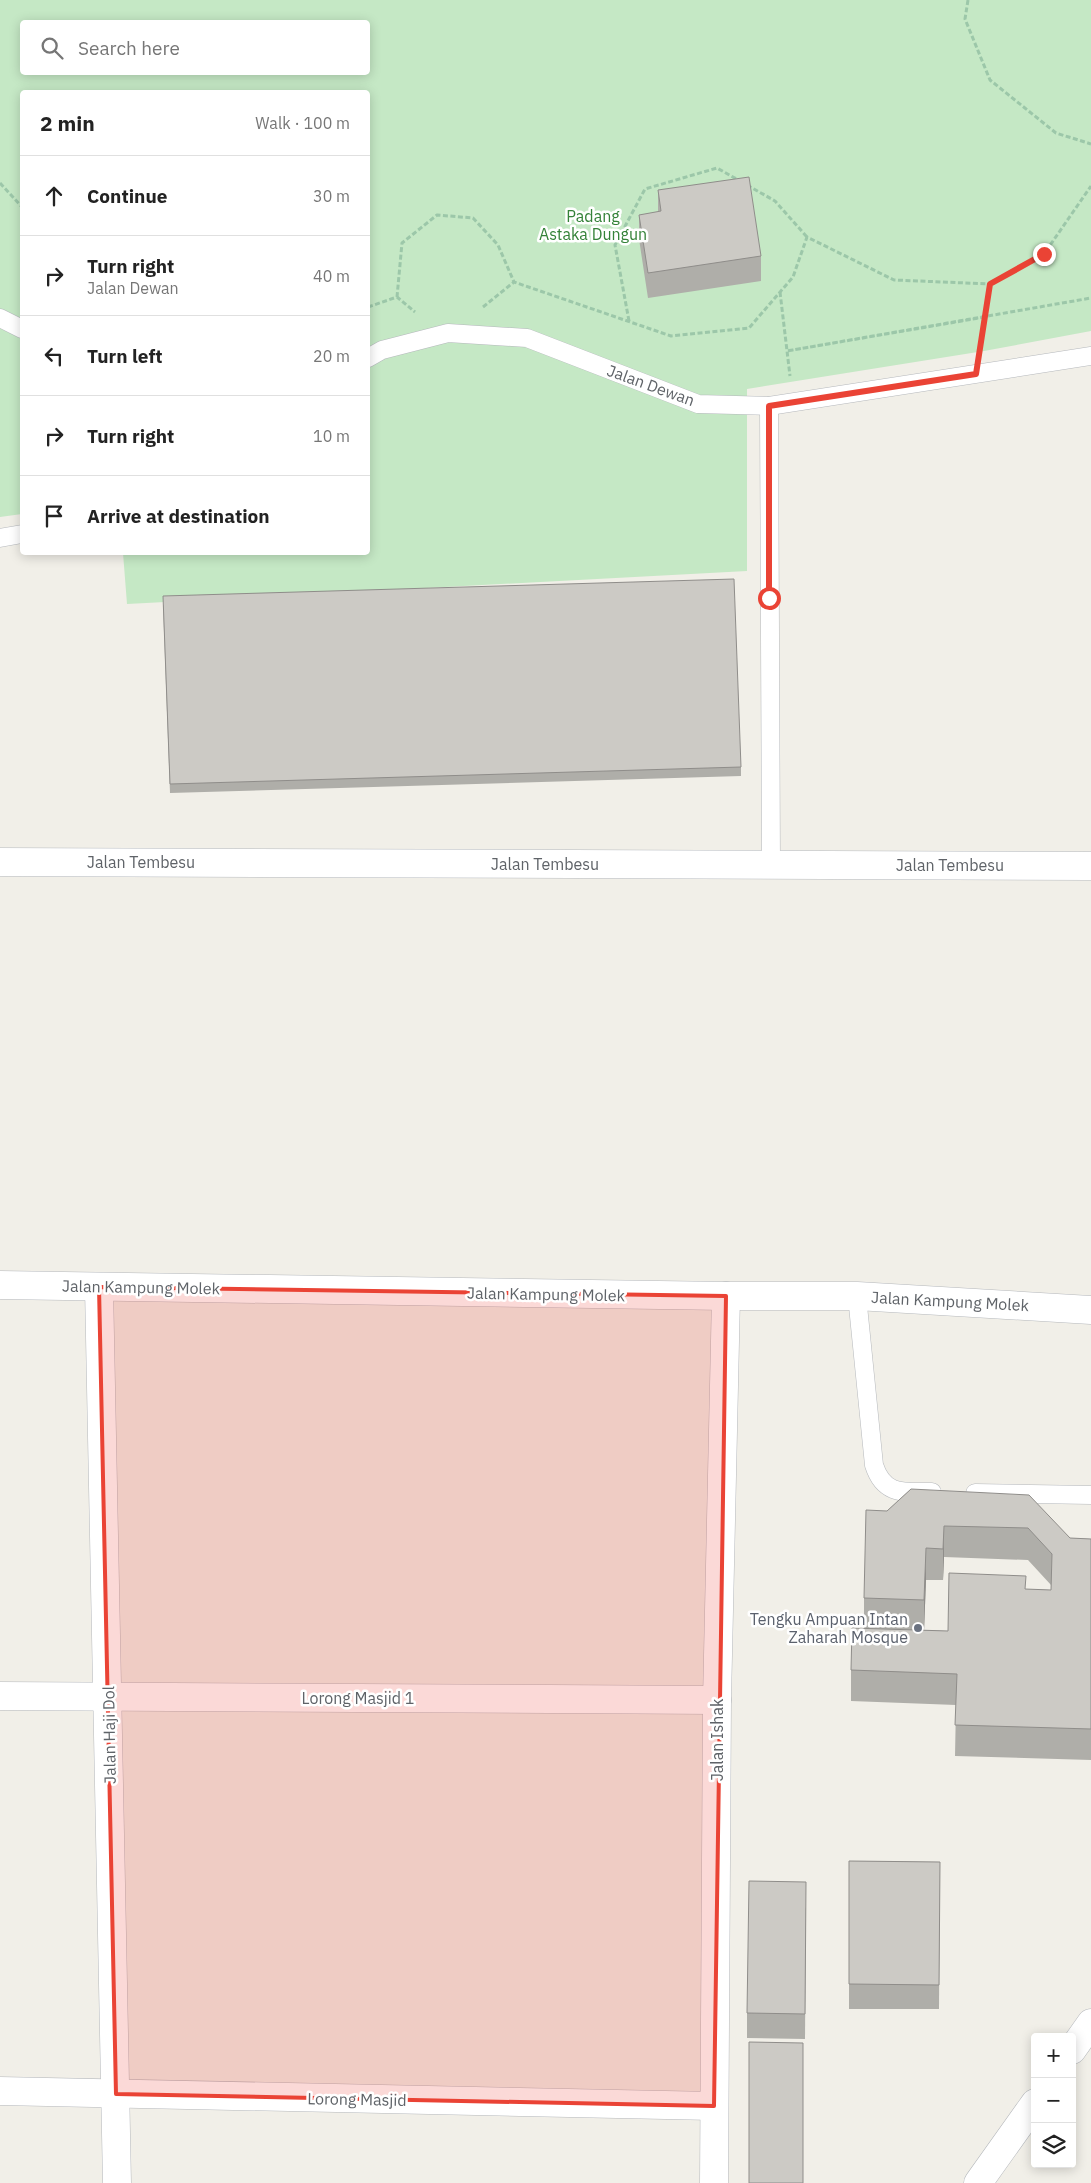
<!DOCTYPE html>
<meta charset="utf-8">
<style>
:root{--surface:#fff;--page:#f6f6f6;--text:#222;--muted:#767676;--line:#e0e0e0}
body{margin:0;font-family:"IBM Plex Sans",sans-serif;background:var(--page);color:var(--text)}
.controls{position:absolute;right:15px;bottom:15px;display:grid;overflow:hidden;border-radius:5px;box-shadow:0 2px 12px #0003}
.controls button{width:45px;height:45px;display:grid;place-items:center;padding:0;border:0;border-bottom:1px solid var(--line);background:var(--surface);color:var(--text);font:25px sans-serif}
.stop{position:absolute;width:15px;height:15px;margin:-11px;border:4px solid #ea4335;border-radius:50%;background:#fff}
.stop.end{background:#ea4335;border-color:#fff;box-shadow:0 1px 5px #0008}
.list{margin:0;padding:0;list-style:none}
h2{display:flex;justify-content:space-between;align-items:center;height:65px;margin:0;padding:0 20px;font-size:21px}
h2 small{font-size:16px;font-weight:400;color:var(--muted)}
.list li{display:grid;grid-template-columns:32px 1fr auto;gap:15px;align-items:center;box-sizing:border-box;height:80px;padding:0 20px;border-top:1px solid var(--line)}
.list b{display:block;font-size:19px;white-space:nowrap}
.list p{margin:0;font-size:16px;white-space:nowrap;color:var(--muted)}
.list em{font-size:16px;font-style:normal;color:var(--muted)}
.icon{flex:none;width:28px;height:28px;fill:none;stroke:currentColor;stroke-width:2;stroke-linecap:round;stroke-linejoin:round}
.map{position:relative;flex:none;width:1091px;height:2183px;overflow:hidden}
.search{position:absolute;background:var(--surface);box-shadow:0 2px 12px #0003;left:20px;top:20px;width:350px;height:55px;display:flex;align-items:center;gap:12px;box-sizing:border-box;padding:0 18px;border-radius:5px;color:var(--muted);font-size:19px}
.panel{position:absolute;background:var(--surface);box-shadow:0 2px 12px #0003;left:20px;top:90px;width:350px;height:465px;border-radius:5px}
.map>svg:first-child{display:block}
</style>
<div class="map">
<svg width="1091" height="2183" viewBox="0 0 1091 2183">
<rect width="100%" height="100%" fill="#f1efe8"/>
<path fill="#c5e8c5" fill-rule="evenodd" d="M0 0H1091V331L984 351 747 389V571L127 604 123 553 368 552V92H22V514L0 517ZM22 22H368V72H22Z"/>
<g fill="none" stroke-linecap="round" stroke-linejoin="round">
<g stroke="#b5b8bc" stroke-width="19">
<g id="lane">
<path d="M0 318 22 329"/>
<path d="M368 358 382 350 448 333 527 338 698 404 769 406 1091 356"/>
<path d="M769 406 771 865"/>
<path d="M0 538 22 534"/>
<path d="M857 1296 874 1465C884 1496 904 1492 932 1492"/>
<path d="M975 1493 1091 1495"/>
</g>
</g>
<g stroke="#b5b8bc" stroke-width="29">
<g id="street">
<path d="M0 1285 726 1296H857L1091 1310"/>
<path d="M99 1287 117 2183"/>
<path d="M0 1696 717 1700"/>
<path d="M1072 2050 1091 2023"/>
<path d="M0 2091 714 2106"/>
<path d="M714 2183 717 1700 726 1296"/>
<path d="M978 2183 1035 2103"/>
</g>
</g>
<g stroke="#b6babf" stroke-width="29">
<path id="secondary" d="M0 862 1091 866"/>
</g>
<g stroke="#9cc7a9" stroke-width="3" stroke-dasharray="5 2.5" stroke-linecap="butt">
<path d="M968 0 965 19 990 80 1056 133 1091 144"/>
<path d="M0 183 22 207"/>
<path d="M747 185 775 201 807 237"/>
<path d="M780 292 790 376"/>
<path d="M397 297 402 243 437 215 473 218 498 245 514 282"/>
<path d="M368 307 397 297 415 312"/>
<path d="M483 307 514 282 671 336 749 328 793 277 807 237 894 280 990 284 1044 254 1091 186"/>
<path d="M985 317 787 351 1091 298"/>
<path d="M629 321 615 245 645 189 717 168 740 181"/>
<path d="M980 346 990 284"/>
</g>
<use href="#lane" stroke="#fff" stroke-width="18"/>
<use href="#street" stroke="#fff" stroke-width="28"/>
<use href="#secondary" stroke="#fff" stroke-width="28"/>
</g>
<g fill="#afaea9" fill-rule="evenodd">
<path d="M658 190 761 256V281L648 298 639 239V215L658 212Z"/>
<path d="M163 605 741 767V776L170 793Z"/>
<path d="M911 1489 1070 1538 1091 1539V1760L955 1756 956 1705 851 1701V1670L864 1628V1598L887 1511ZM944 1557 1028 1560 1051 1585V1590L1026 1589 948 1631 924 1630 926 1580H943Z"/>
<path d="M849 1861 940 1862 939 2009H849Z"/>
<path d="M806 1907 805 2039 747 2038V2013Z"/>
</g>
<g fill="#8f8d8a">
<path d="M944 1526V1557L943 1580V1549Z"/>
<path d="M926 1548V1580L924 1631V1600Z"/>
</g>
<g fill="#cccac5" stroke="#8f8d8a">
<path d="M749 177 761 256 648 273 639 215 661 211 658 190Z"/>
<path d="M734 579 741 767 170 784 163 596Z"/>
<path d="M911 1489 1029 1495 1070 1538 1091 1539V1729L955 1725 957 1674 851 1670 852 1628 948 1631 949 1573 1026 1576 1025 1589 1051 1590 1052 1554 1028 1528 944 1526 943 1549 926 1548 924 1600 864 1598 866 1510 887 1511Z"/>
<path d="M849 1861 940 1862 939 1985 849 1984Z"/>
<path d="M749 1881 806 1882 805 2014 747 2013Z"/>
<path d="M749 2042 803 2043V2183H749Z"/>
</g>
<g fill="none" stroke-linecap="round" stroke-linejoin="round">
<path stroke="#ea4335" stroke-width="6" d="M769 598V406L976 374 990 284 1044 254"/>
</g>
<path fill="#ea4335" fill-opacity="0.2" stroke="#ea4335" stroke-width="4" stroke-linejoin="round" d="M99 1287 726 1296 714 2106 116 2094Z"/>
<circle fill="#6b7280" stroke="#fff" stroke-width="2" cx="918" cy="1628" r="5"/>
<g text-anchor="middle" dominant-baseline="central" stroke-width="5" stroke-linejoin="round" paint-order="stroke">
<g font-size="16" fill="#348238" stroke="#fff">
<text x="593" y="216">Padang<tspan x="593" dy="18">Astaka Dungun</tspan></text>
</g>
<g font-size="16" fill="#5f6368" stroke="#fff">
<text transform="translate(651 385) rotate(20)">Jalan Dewan</text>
<text x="141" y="862">Jalan Tembesu</text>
<text x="545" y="864">Jalan Tembesu</text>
<text x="950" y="865">Jalan Tembesu</text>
<text transform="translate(141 1287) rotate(1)">Jalan Kampung Molek</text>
<text transform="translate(546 1294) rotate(1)">Jalan Kampung Molek</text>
<text transform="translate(950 1301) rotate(3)">Jalan Kampung Molek</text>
<text x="358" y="1698">Lorong Masjid 1</text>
<text transform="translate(109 1735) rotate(-91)">Jalan Haji Dol</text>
<text transform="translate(717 1740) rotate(-90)">Jalan Ishak</text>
<text transform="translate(357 2099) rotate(1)">Lorong Masjid</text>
</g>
<g font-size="16" fill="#5b616d" stroke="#fff" text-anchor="end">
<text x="908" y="1619">Tengku Ampuan Intan<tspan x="908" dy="18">Zaharah Mosque</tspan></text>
</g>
</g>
</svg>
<div class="controls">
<button>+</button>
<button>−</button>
<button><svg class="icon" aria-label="layers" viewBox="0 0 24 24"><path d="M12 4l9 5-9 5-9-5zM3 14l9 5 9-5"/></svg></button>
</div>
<div class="stop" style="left:769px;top:598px"></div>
<div class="stop end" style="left:1044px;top:254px"></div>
<div class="search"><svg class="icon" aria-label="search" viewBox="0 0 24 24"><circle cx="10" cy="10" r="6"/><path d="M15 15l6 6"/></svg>Search here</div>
<section class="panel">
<h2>2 min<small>Walk · 100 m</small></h2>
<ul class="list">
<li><svg class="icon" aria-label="ahead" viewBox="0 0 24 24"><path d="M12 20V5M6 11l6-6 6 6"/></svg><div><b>Continue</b></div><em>30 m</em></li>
<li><svg class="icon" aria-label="right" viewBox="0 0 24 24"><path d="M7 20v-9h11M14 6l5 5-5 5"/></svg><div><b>Turn right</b><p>Jalan Dewan</p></div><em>40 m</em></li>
<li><svg class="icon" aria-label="left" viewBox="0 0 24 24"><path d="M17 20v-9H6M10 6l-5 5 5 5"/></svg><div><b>Turn left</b></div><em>20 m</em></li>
<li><svg class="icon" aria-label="right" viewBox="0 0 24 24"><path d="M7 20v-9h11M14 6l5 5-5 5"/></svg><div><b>Turn right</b></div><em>10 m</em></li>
<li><svg class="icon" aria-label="arrive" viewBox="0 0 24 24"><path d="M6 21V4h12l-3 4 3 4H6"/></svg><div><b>Arrive at destination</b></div></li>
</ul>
</section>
</div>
